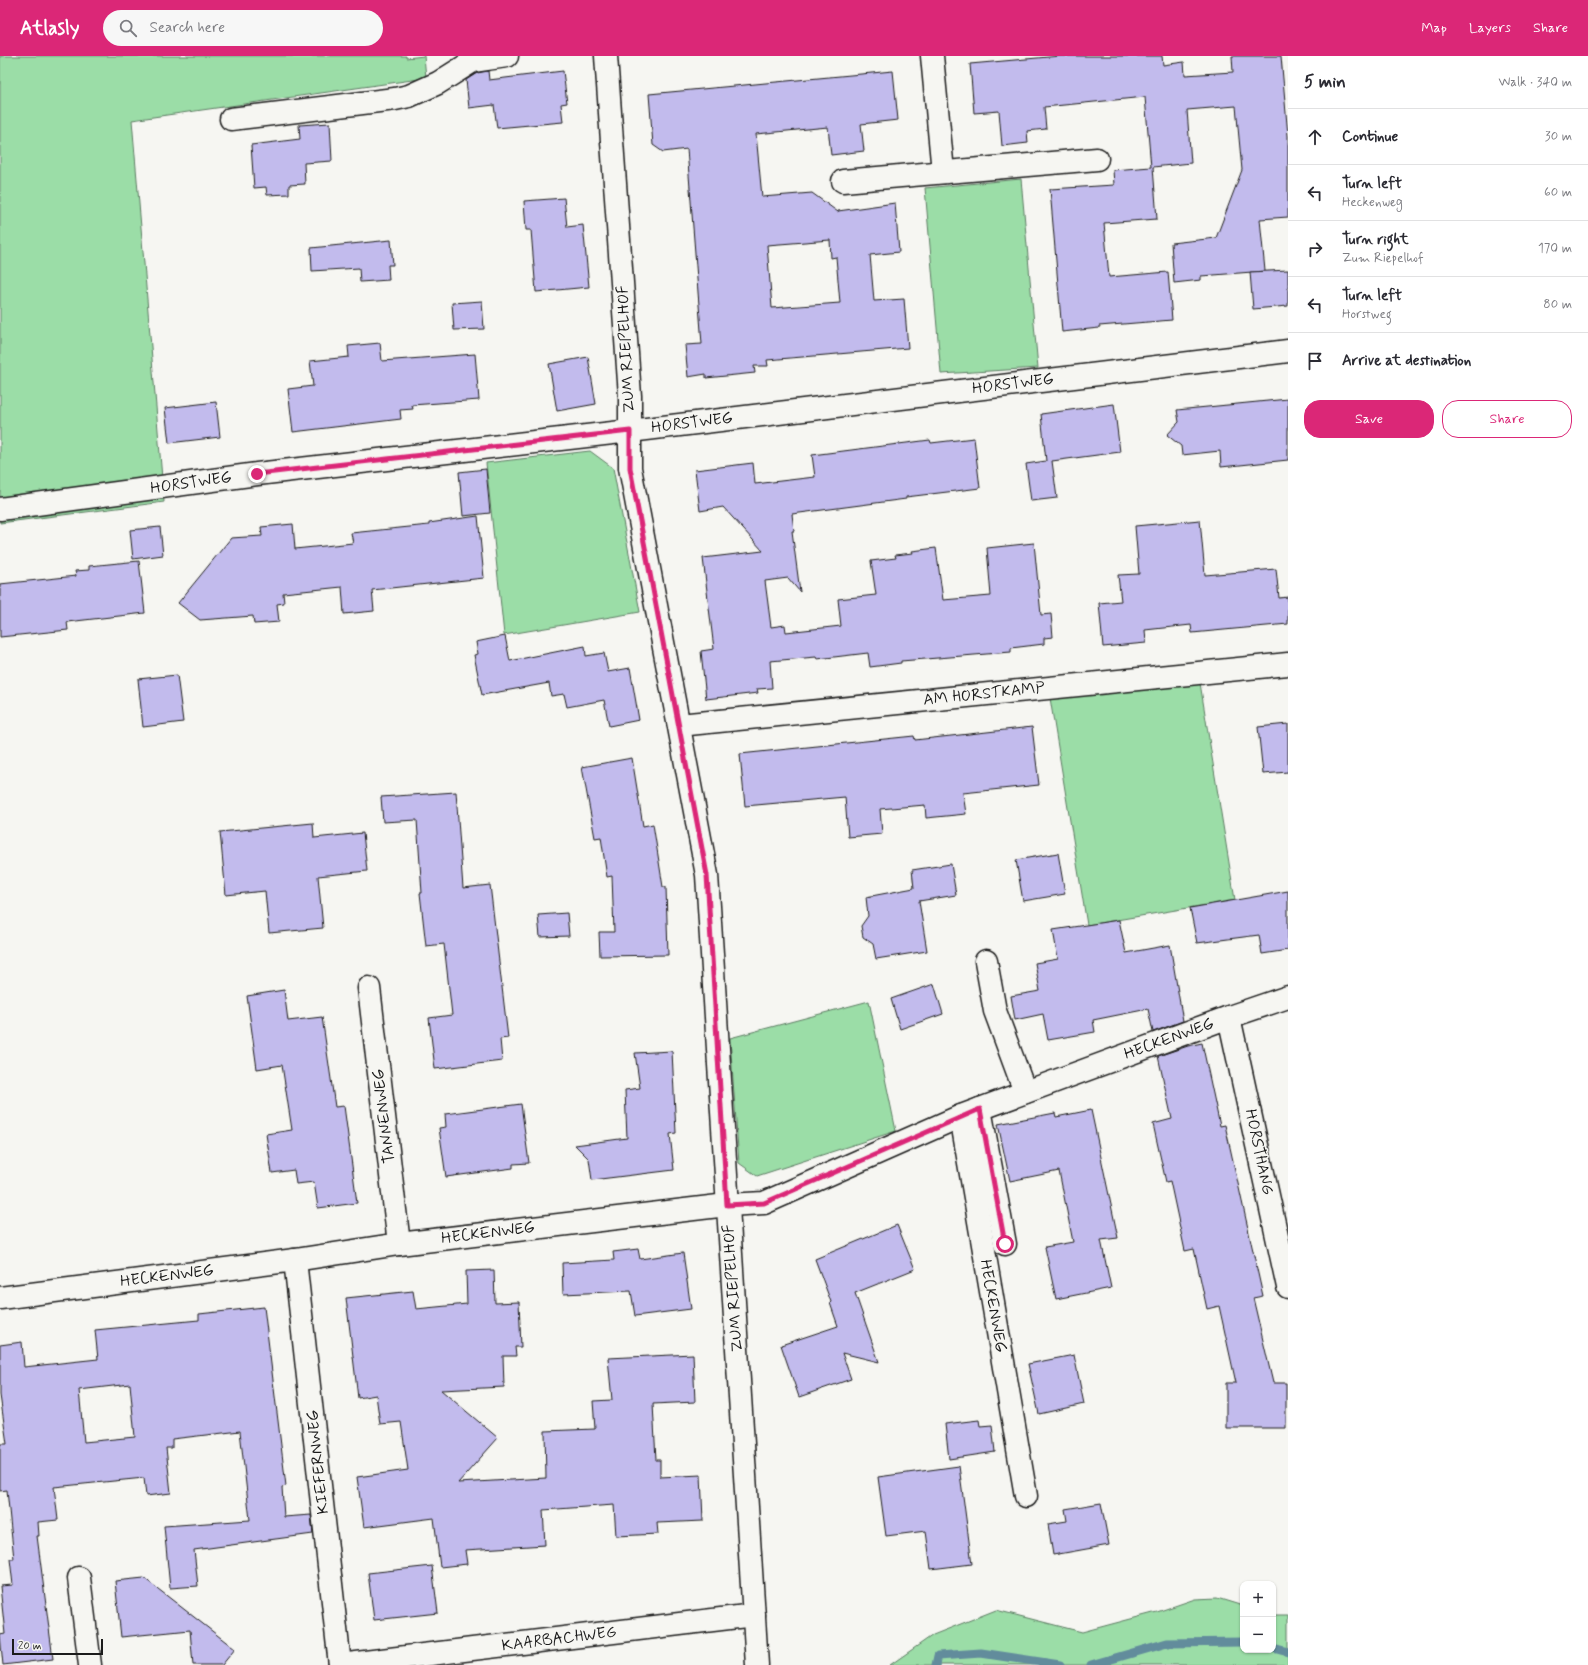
<!DOCTYPE html>
<meta charset="utf-8">
<style>
:root{--surface:#fff;--page:#f7f7f7;--text:#2b2b33;--muted:#7c7c81;--line:#e1e1e2;--accent:#db2777}
body{margin:0;font-family:Mynerve,sans-serif;background:var(--page);color:var(--text)}
.controls{position:absolute;right:12px;bottom:12px;display:grid;overflow:hidden;border-radius:8px;box-shadow:0 1px 3px #0004}
.controls button{width:36px;height:36px;display:grid;place-items:center;padding:0;border:0;border-bottom:1px solid var(--line);background:var(--surface);color:var(--text);font:20px sans-serif}
.scale{position:absolute;left:12px;bottom:10px;width:91px;box-sizing:border-box;padding-left:4px;border:2px solid #1c1c1c;border-top:0;font-size:11px;line-height:14px;white-space:nowrap;color:#1c1c1c;-webkit-text-stroke:3px #f6f6f2;paint-order:stroke}
.stop{position:absolute;width:12px;height:12px;margin:-9px;border:3px solid #db2777;border-radius:50%;background:#fff}
.stop.end{background:#db2777;border-color:#fff;box-shadow:0 1px 4px #0008}
.list{margin:0;padding:0;list-style:none}
h2{display:flex;justify-content:space-between;align-items:center;height:52px;margin:0;padding:0 16px;font-size:17px}
h2 small{font-size:13px;font-weight:400;color:var(--muted)}
.list li{display:grid;grid-template-columns:26px 1fr auto;gap:12px;align-items:center;box-sizing:border-box;height:56px;padding:0 16px;border-top:1px solid var(--line)}
.list b{display:block;font-size:15px;white-space:nowrap}
.list p{margin:0;font-size:13px;white-space:nowrap;color:var(--muted)}
.list em{font-size:13px;font-style:normal;color:var(--muted)}
.actions{display:flex;gap:8px;padding:12px 16px}
.actions a{flex:1;padding:9px 0;border:1px solid var(--accent);border-radius:16px;text-align:center;font-size:14px;color:var(--accent)}
.actions .main{background:var(--accent);color:#fff}
.icon{flex:none;width:22px;height:22px;fill:none;stroke:currentColor;stroke-width:2;stroke-linecap:round;stroke-linejoin:round}
.map{position:relative;flex:none;width:1288px;height:1609px;overflow:hidden}
header{display:flex;align-items:center;gap:24px;box-sizing:border-box;height:56px;padding:0 20px;background:var(--accent);color:#fff}
header strong{font-size:19px}
nav{display:flex;gap:22px;margin-inline-start:auto;font-size:14px}
.search{width:280px;height:36px;background:var(--page);display:flex;align-items:center;gap:10px;box-sizing:border-box;padding:0 14px;border-radius:22px;color:var(--muted);font-size:15px}
main{display:flex}
aside{flex:1;background:var(--surface)}
.map>svg:first-child{display:block}
</style>
<header>
<strong>Atlasly</strong>
<div class="search"><svg class="icon" aria-label="search" viewBox="0 0 24 24"><circle cx="10" cy="10" r="6"/><path d="M15 15l6 6"/></svg>Search here</div>
<nav><a>Map</a><a>Layers</a><a>Share</a></nav>
</header>
<main>
<div class="map">
<svg width="1288" height="1609" viewBox="0 0 1288 1609">
<rect width="100%" height="100%" fill="#f6f6f2"/>
<filter id="ink" filterUnits="userSpaceOnUse"><feTurbulence type="fractalNoise" baseFrequency=".025" numOctaves="2"/><feDisplacementMap in="SourceGraphic" scale="8" xChannelSelector="R" yChannelSelector="G"/><feConvolveMatrix kernelMatrix="1 2 1 2 8 2 1 2 1" color-interpolation-filters="sRGB"/></filter>
<g filter="url(#ink)">
<g fill="#9bdda7" stroke="#5c7c62">
<path d="M0 0H406V2L424 0 426 22 132 64 164 446 0 467Z"/>
<path d="M1021 123 1038 312 941 318 925 132Z"/>
<path d="M590 395 613 412 640 556 504 579 486 407Z"/>
<path d="M1200 627 1235 844 1087 869 1050 642Z"/>
<path d="M869 945 896 1075 757 1120 739 1107 730 982Z"/>
<path d="M1217 1542 1243 1550V1594H1273V1559H1288V1609H890L933 1579 996 1554 1082 1576 1157 1556 1195 1543Z"/>
</g>
<g fill="none" stroke-linecap="round" stroke-linejoin="round">
<g stroke="#628c9c" stroke-width="9">
<path d="M1273 1592 1288 1596"/>
<path d="M936 1609 938 1600 981 1597 1060 1609"/>
<path d="M1091 1609 1167 1587 1243 1586"/>
</g>
</g>
<g fill="#c2bbed" stroke="#1c1c1c" fill-rule="evenodd">
<path d="M1060 0H1162L1163 9 1184 6 1185 19 1233 16 1232 0H1281L1288 80V161L1260 163 1265 215 1201 220V224L1174 227 1171 187 1216 182 1242 114 1236 50 1187 54 1191 107 1153 111 1157 163 1104 167 1109 221 1168 216 1172 264 1099 270V272L1062 276 1050 133 1114 129 1113 114 1151 111 1145 41 1044 51 1046 73 1027 75 1028 87 1002 90 999 55 974 57 970 8Z"/>
<path d="M488 15 489 24 563 15 567 47 561 48 563 66 497 72 494 49 469 52 466 24 477 17Z"/>
<path d="M893 15 898 64 861 68 864 95 831 99 828 71 756 78 762 141 812 137 838 156V155L895 147 899 196 870 199 874 245 904 243 908 292 767 304 768 310H754L755 317 706 322V318L688 321 685 289 702 288 687 93 663 96 653 89 649 38ZM830 184 831 202 836 201 840 247 772 252 767 189Z"/>
<path d="M330 67 332 105 304 107 305 128 289 129V138L267 139 266 131 254 132 251 89 300 83 299 69Z"/>
<path d="M564 142 567 171 583 169 589 231 536 236 531 174H526L524 145Z"/>
<path d="M391 184 393 209H388L389 224 360 226 359 212 312 215 311 192Z"/>
<path d="M1288 214V250L1253 253 1250 216Z"/>
<path d="M482 245 484 273 454 274 452 247Z"/>
<path d="M380 287 382 305 475 298 479 344 412 349 413 353 400 354 401 363 293 376 288 333 313 330 310 305 349 301 348 290Z"/>
<path d="M588 301 596 348 557 355 549 308Z"/>
<path d="M1288 343V404L1221 411 1220 395 1182 399 1181 390 1167 379 1179 366 1177 354Z"/>
<path d="M216 346 220 381 169 387 165 352Z"/>
<path d="M1114 348 1120 396 1052 405 1057 442 1031 445 1026 408 1046 405 1041 358Z"/>
<path d="M974 382 980 432 906 441V443L792 458 794 475H792L800 536 788 522 765 525 771 571 785 569 786 576 841 570 838 543 876 539 871 505 896 502 895 499 913 497 912 495 936 492 943 544 991 540 987 492 1034 487 1041 559 1051 558 1053 581 1044 582V588L1011 592V596L901 605V607L870 611 868 597 817 603 816 601 770 605 772 632 757 633 758 637 706 643 701 595 714 593 703 502 763 495 723 451 700 455 695 414 753 407 755 428 815 421 812 399 930 384 931 387Z"/>
<path d="M486 413 490 457 463 460 459 416Z"/>
<path d="M478 460 484 522 372 534 374 555 344 558 342 531 283 537 284 547 277 548 279 566 254 568 253 560 200 564 178 547 231 482 262 480 261 471 293 468 295 493 353 487 351 477 429 469V467Z"/>
<path d="M1200 464 1205 519 1276 513 1279 542 1288 541V568L1192 577 1191 569 1145 574 1146 587 1103 591 1099 547 1121 545 1118 519 1139 518 1135 470Z"/>
<path d="M160 471 163 499 133 503 130 474Z"/>
<path d="M139 505 145 557 67 566 68 574 0 581V528L76 520 75 515 89 514V510Z"/>
<path d="M505 580 510 605 585 590 586 600 604 597 608 616 630 612 639 664 609 670 604 644 567 651 564 638 551 640 549 627 482 639 474 599 478 598 476 586Z"/>
<path d="M177 619 183 666 143 671 138 623Z"/>
<path d="M1288 668V716L1263 718 1258 671Z"/>
<path d="M1032 671 1039 729 963 737 966 758 926 762 925 749 880 753 882 778 848 781 845 741 745 750 740 698 914 680 915 684Z"/>
<path d="M632 702 643 770 653 768 663 831H666L668 899 600 900 599 876H614L612 820 607 821 601 781 595 782 582 711Z"/>
<path d="M456 736 463 832 490 829 508 982 500 983 502 1005 435 1013 429 962 452 959 444 888 426 890 420 837H422L417 764 383 766 381 741Z"/>
<path d="M313 767 314 782 363 777 367 815 318 820 323 872 269 877 265 835 226 839 220 776Z"/>
<path d="M1058 797 1065 838 1023 845 1016 804Z"/>
<path d="M951 808 956 839 919 845 927 895 876 903 873 888 863 881 861 870 868 860 866 841 914 832 912 814Z"/>
<path d="M1288 835V894L1262 898 1259 879 1197 887 1190 852Z"/>
<path d="M567 857 569 880 540 881 538 859Z"/>
<path d="M1119 864 1126 897 1170 889 1183 965 1153 976 1148 953 1093 964 1095 976 1048 984 1043 958 1015 964 1011 940 1040 935 1035 907 1058 903 1053 874Z"/>
<path d="M934 928 943 958 900 973 891 943Z"/>
<path d="M284 934 288 965 322 961 335 1051 344 1050 357 1147 318 1152 314 1126 296 1128 294 1114 272 1117 266 1078 292 1074 282 1009 257 1013 247 940Z"/>
<path d="M1202 987 1220 1070 1225 1069 1263 1240 1253 1242 1273 1327H1286V1372H1226V1327H1236L1219 1250 1207 1253 1194 1193 1185 1195 1170 1125 1166 1126 1153 1068 1172 1063 1158 1000 1188 990Z"/>
<path d="M672 995 676 1077 670 1078 674 1114 592 1124 589 1103 575 1089 627 1082 625 1034 640 1032 635 997Z"/>
<path d="M521 1048 529 1107 513 1108V1112L446 1121 439 1072 446 1071 445 1058Z"/>
<path d="M1091 1054 1118 1182 1101 1184 1111 1232 1056 1243 1045 1191 1073 1186 1059 1115 1010 1125 998 1068 1055 1057 1056 1061Z"/>
<path d="M897 1169 915 1213 855 1237 879 1306 842 1297 851 1323 799 1341 781 1289 838 1270 830 1247 831 1246 815 1203Z"/>
<path d="M638 1193 640 1203 683 1197 691 1253 635 1260 631 1235 563 1238 562 1207 614 1204 613 1196Z"/>
<path d="M494 1214 495 1247 519 1246 521 1291H515L516 1300H503L504 1331 441 1334 498 1382 458 1427 546 1422 545 1375 595 1373 593 1345 612 1344 608 1302 693 1298 695 1346 653 1348 656 1404H660V1421L701 1419 703 1465 657 1467 658 1478 616 1480 614 1449 543 1454 545 1489 465 1494 467 1508 440 1511 434 1462 364 1471 357 1421 408 1414 401 1366 380 1368 376 1339 358 1342 346 1242 413 1235 416 1253 467 1248 466 1215Z"/>
<path d="M264 1251 286 1430 282 1431 284 1461 311 1459 313 1478 194 1494 198 1530 170 1532 164 1470 250 1464 240 1375 172 1383V1392H166L171 1437 146 1440 144 1422 54 1431 58 1464 38 1466 39 1480H37L53 1603 3 1609 0 1579 5 1578 0 1530 13 1529 10 1503H14L7 1434 0 1435V1388H7L0 1339V1289L22 1286 24 1311 98 1303 95 1274 199 1264V1258ZM130 1328 135 1381 84 1386 79 1334Z"/>
<path d="M1074 1299 1084 1348 1039 1358 1028 1308Z"/>
<path d="M979 1364 980 1370 992 1369 995 1396 949 1403 945 1368Z"/>
<path d="M959 1410 972 1508 931 1513 926 1475 886 1480 878 1421Z"/>
<path d="M1101 1447 1109 1489 1053 1499 1048 1468 1067 1465 1065 1453Z"/>
<path d="M432 1510 438 1557 374 1564 368 1517Z"/>
<path d="M144 1522 235 1593 222 1609H193L190 1574 121 1581 115 1525Z"/>
</g>
<g fill="none" stroke-linecap="round" stroke-linejoin="round">
<g stroke="#1c1c1c" stroke-width="25">
<g id="minor">
<path d="M606 0 630 340V412L707 819 757 1609"/>
<path d="M932 0 943 116"/>
<path d="M231 63 395 43 409 40 438 27 473 5 507 0"/>
<path d="M843 125 1097 103"/>
<path d="M0 453 257 418 630 375 1288 295"/>
<path d="M679 669 1288 608"/>
<path d="M986 905 995 955 1025 1036"/>
<path d="M369 932 399 1188"/>
<path d="M1229 961 1288 1231"/>
<path d="M980 1053 1005 1188"/>
<path d="M961 1060 1026 1440"/>
<path d="M295 1204 340 1609"/>
<path d="M0 1242 295 1204 399 1188 727 1149 764 1147 961 1060 1229 961 1288 941"/>
<path d="M79 1522 90 1609"/>
<path d="M340 1609 754 1559"/>
</g>
</g>
<use href="#minor" stroke="#f6f6f2" stroke-width="22"/>
</g>
</g>
<g fill="none" stroke-linecap="round" stroke-linejoin="round" filter="url(#ink)">
<path stroke="#db2777" stroke-width="5" d="M257 418 630 375V412L707 819 727 1149 764 1147 980 1053 1005 1188"/>
</g>
<g text-anchor="middle" dominant-baseline="central" stroke-width="3" stroke-linejoin="round" paint-order="stroke">
<g font-size="16" fill="#1c1c1c" stroke="#f6f6f2">
<text transform="translate(626 293) rotate(-93)">ZUM RIEPELHOF</text>
<text transform="translate(1013 328) rotate(-7)">HORSTWEG</text>
<text transform="translate(692 367) rotate(-7)">HORSTWEG</text>
<text transform="translate(191 427) rotate(-8)">HORSTWEG</text>
<text transform="translate(984 638) rotate(-6)">AM HORSTKAMP</text>
<text transform="translate(1169 983) rotate(-20)">HECKENWEG</text>
<text transform="translate(384 1060) rotate(-97)">TANNENWEG</text>
<text transform="translate(1259 1096) rotate(78)">HORSTHANG</text>
<text transform="translate(488 1177) rotate(-7)">HECKENWEG</text>
<text transform="translate(167 1220) rotate(-7)">HECKENWEG</text>
<text transform="translate(733 1232) rotate(-94)">ZUM RIEPELHOF</text>
<text transform="translate(993 1250) rotate(80)">HECKENWEG</text>
<text transform="translate(318 1406) rotate(-96)">KIEFERNWEG</text>
<text transform="translate(559 1583) rotate(-7)">KAARBACHWEG</text>
</g>
</g>
</svg>
<div class="controls">
<button>+</button>
<button>−</button>
</div>
<div class="scale">20 m</div>
<div class="stop" style="left:1005px;top:1188px"></div>
<div class="stop end" style="left:257px;top:418px"></div>
</div>
<aside>
<h2>5 min<small>Walk · 340 m</small></h2>
<ul class="list">
<li><svg class="icon" aria-label="ahead" viewBox="0 0 24 24"><path d="M12 20V5M6 11l6-6 6 6"/></svg><div><b>Continue</b></div><em>30 m</em></li>
<li><svg class="icon" aria-label="left" viewBox="0 0 24 24"><path d="M17 20v-9H6M10 6l-5 5 5 5"/></svg><div><b>Turn left</b><p>Heckenweg</p></div><em>60 m</em></li>
<li><svg class="icon" aria-label="right" viewBox="0 0 24 24"><path d="M7 20v-9h11M14 6l5 5-5 5"/></svg><div><b>Turn right</b><p>Zum Riepelhof</p></div><em>170 m</em></li>
<li><svg class="icon" aria-label="left" viewBox="0 0 24 24"><path d="M17 20v-9H6M10 6l-5 5 5 5"/></svg><div><b>Turn left</b><p>Horstweg</p></div><em>80 m</em></li>
<li><svg class="icon" aria-label="arrive" viewBox="0 0 24 24"><path d="M6 21V4h12l-3 4 3 4H6"/></svg><div><b>Arrive at destination</b></div></li>
</ul>
<div class="actions"><a class="main">Save</a><a>Share</a></div>
</aside>
</main>
